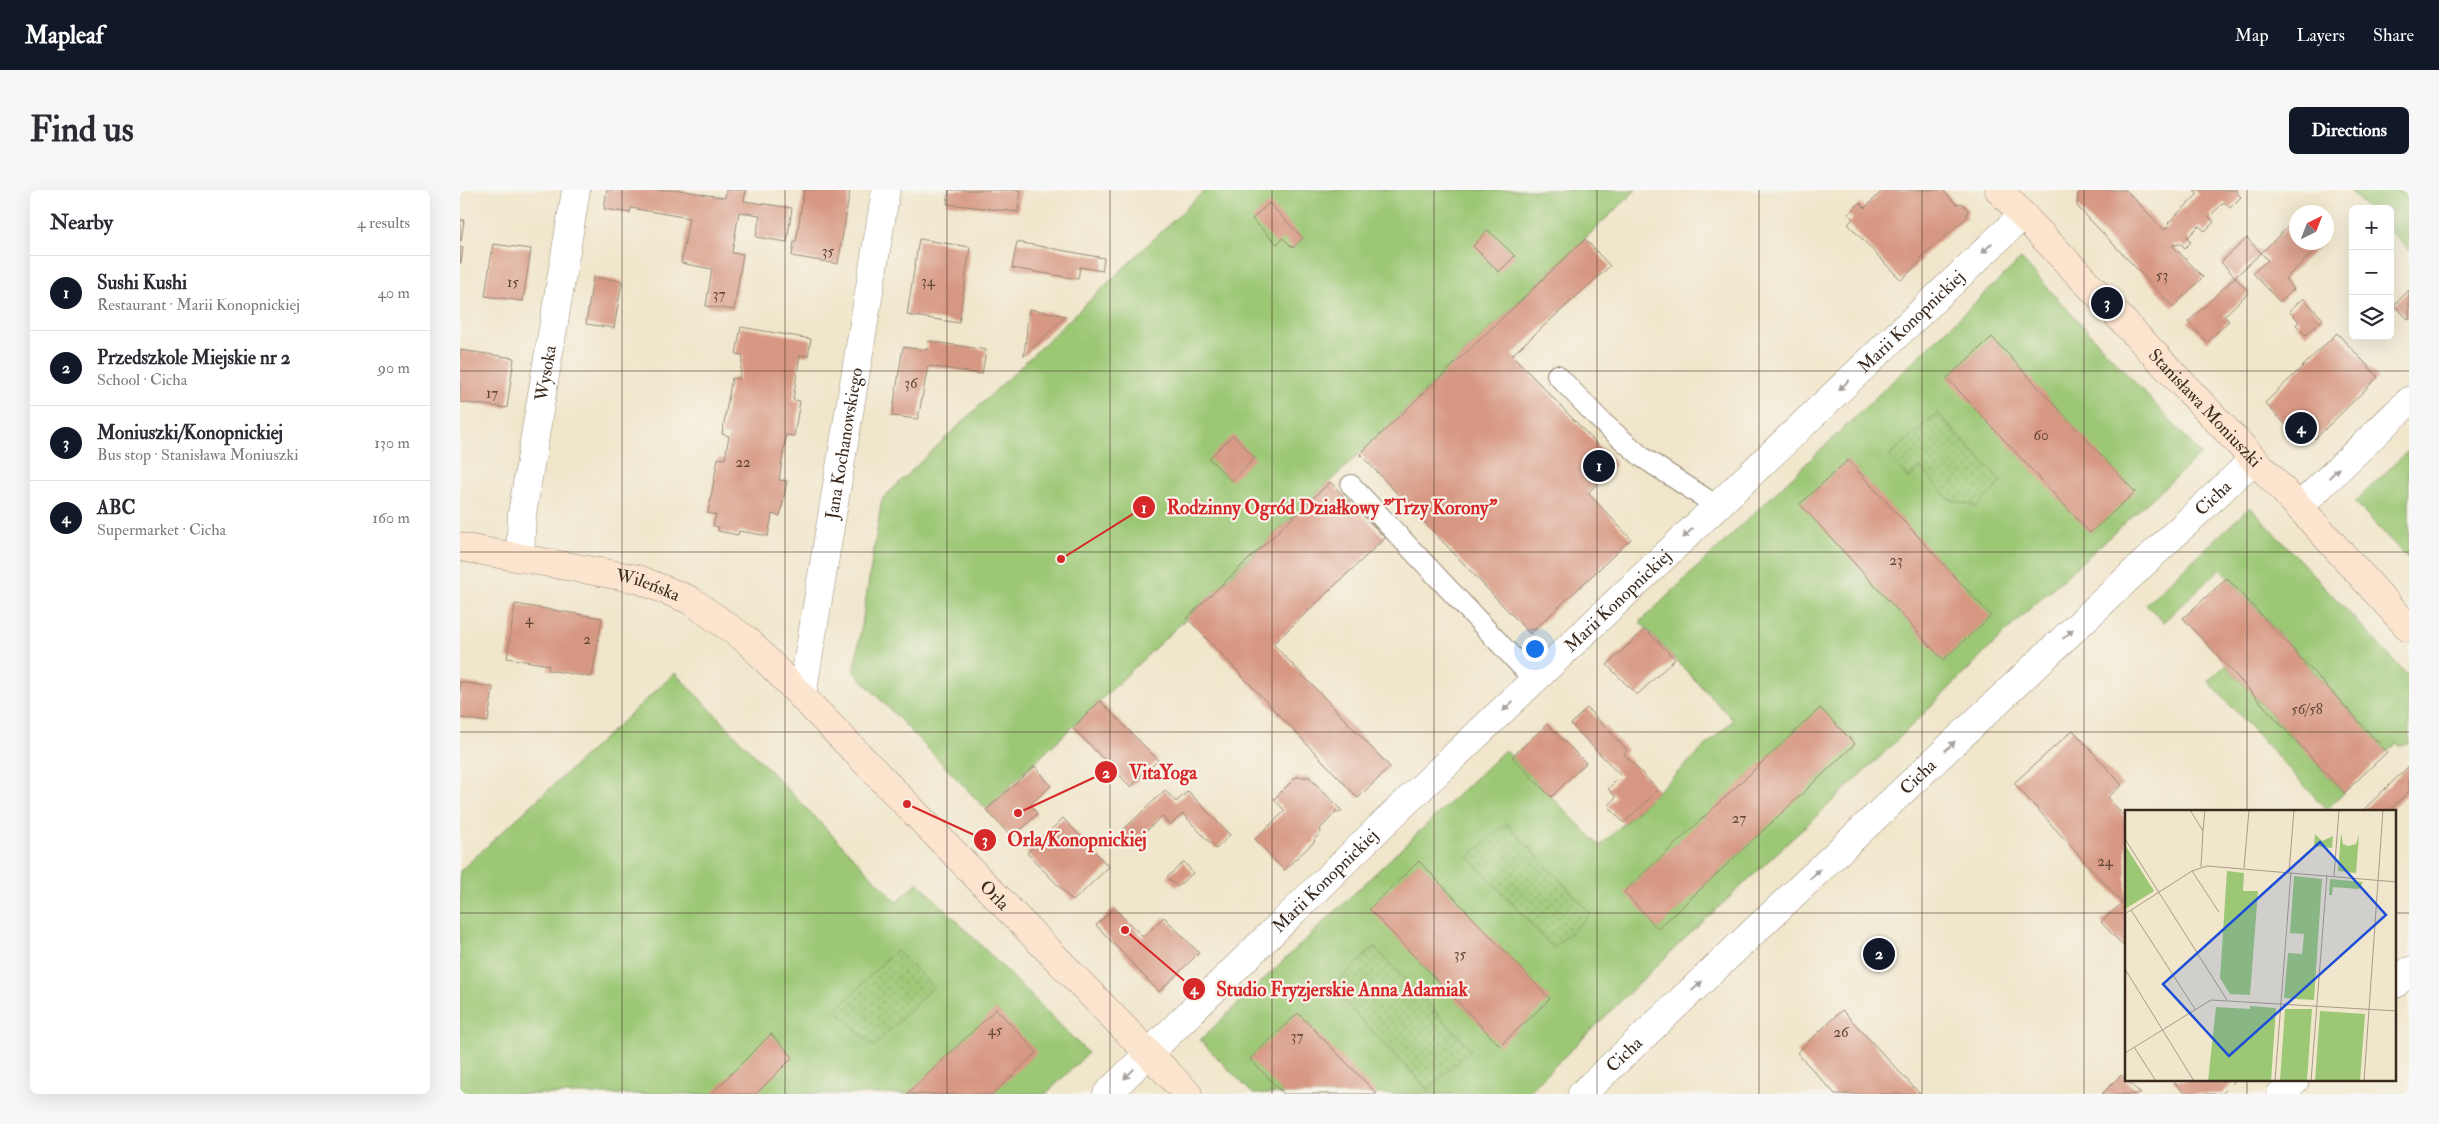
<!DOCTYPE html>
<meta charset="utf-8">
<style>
:root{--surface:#fff;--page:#f7f7f7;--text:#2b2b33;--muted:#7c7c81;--line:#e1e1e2;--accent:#111827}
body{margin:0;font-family:"IM FELL Double Pica",serif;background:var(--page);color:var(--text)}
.controls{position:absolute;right:15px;top:15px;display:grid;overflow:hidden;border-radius:8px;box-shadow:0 5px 20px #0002}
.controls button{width:45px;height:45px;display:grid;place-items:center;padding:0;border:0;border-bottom:1px solid var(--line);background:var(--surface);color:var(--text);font:25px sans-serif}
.compass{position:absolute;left:1829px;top:15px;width:45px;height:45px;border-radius:50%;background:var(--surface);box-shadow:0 5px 20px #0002;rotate:42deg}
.you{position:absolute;left:1074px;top:458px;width:18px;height:18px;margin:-12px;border:4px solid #fff;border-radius:50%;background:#1a73e8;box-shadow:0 0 0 8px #1a73e833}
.badge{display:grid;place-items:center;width:32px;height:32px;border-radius:50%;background:var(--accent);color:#fff;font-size:16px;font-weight:700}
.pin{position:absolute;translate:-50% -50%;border:2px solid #fff;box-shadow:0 1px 5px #0006}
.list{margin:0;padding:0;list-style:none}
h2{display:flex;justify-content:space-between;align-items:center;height:65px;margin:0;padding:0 20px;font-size:21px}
h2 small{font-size:16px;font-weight:400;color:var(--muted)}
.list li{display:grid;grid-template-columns:32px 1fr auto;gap:15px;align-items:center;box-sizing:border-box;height:75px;padding:0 20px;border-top:1px solid var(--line)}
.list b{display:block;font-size:19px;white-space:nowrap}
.list p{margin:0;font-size:16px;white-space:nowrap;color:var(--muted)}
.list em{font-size:16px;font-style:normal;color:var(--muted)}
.icon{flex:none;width:28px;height:28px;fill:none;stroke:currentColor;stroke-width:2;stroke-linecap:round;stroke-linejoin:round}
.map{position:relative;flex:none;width:1949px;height:904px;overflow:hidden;border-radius:8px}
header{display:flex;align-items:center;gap:30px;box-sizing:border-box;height:70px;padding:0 25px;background:var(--accent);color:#fff}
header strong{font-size:24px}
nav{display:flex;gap:28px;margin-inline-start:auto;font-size:18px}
.intro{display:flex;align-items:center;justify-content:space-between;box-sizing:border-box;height:120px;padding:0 30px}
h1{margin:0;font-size:35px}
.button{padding:12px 22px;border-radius:8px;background:var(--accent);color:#fff;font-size:18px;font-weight:700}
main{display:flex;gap:30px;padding:0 30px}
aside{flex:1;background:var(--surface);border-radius:8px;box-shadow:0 5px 20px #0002}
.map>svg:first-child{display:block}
</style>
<header>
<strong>Mapleaf</strong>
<nav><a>Map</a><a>Layers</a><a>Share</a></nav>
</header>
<div class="intro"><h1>Find us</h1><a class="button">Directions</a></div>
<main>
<aside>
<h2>Nearby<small>4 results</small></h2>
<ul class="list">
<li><span class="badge">1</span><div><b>Sushi Kushi</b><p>Restaurant · Marii Konopnickiej</p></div><em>40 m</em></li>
<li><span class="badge">2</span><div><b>Przedszkole Miejskie nr 2</b><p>School · Cicha</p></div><em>90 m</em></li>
<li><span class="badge">3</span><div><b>Moniuszki/Konopnickiej</b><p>Bus stop · Stanisława Moniuszki</p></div><em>130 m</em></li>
<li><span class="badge">4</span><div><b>ABC</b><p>Supermarket · Cicha</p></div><em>160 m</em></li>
</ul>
</aside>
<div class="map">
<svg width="1949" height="904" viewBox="0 0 1949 904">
<defs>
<pattern id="park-dots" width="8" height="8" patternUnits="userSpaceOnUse" patternTransform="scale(1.25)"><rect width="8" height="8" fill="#9cc876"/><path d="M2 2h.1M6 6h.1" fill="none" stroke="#80a360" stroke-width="1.8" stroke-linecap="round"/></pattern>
</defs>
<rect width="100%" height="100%" fill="#f7f3e8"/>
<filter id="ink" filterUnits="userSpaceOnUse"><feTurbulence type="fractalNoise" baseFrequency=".02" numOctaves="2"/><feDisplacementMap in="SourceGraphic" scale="10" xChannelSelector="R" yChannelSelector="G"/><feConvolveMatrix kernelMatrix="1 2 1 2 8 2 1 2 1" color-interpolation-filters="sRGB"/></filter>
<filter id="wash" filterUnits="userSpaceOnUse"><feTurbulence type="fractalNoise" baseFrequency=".0096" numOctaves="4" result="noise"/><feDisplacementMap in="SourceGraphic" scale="20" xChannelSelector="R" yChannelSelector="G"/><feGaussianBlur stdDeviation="1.12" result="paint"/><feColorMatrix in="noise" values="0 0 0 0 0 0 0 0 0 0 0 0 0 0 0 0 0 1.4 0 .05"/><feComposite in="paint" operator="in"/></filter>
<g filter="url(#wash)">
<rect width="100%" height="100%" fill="#f0e6cb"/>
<g fill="#9cc876" stroke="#6c794a">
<path d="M745 0H1176L526 619 394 482 422 309Z"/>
<path d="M1890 0H1949V60L1930 41V19H1908Z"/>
<path d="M1561 69 1741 264 1563 425 1423 564 1215 758 1066 904H793L740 850 1045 560 1140 656 1273 530 1180 432Z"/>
<path d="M1949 260V370L1895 312Z"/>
<path d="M1790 317 1949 487V554L1940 556 1937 553 1927 562 1760 379 1703 432 1686 414Z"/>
<path d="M1766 475 1884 603 1866 619 1748 491Z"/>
<path d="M215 483 437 712 458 692 628 863 586 904H0V681Z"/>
</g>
<g fill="url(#park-dots)" stroke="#6c794a">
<path d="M1477 223 1542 292 1516 317 1489 309 1461 278 1449 288 1429 266Z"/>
<path d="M1047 633 1131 724 1093 758 1009 667Z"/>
<path d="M914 757 1011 859 968 900 872 798Z"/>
<path d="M436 760 473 797 413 857 376 820Z"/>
</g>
<g id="blocks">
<g fill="#d79883">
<path d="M147 0H219L265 8 266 0H286L284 11 332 18 327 52 296 47 300 25 279 22 272 63 283 64 274 120 246 116 252 79 221 73 229 28 171 18 170 23 144 19Z"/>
<path d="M344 0H390L378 74 332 66 334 52H336Z"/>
<path d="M489 0H561L558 22 487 14Z"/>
<path d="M1423 0H1483L1496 14 1502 13 1508 20 1506 28 1460 68 1462 70 1441 90 1388 34 1393 29 1388 24 1400 13 1405 18Z"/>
<path d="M1623 0H1666L1704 40 1710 35 1708 33 1738 4 1734 0H1778L1776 2 1781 7 1770 18 1764 12 1749 27 1754 32 1745 41 1739 36 1727 48 1731 52 1725 58 1721 54 1712 55 1743 87 1713 117 1617 16 1618 4Z"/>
<path d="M809 13 843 48 833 58 823 48 817 54 792 29Z"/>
<path d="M1836 29V52H1864L1825 89 1834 99 1820 112 1793 83 1808 70 1801 63Z"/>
<path d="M0 30H4L1 51H0Z"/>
<path d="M1028 40 1055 66 1039 82 1013 56Z"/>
<path d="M1787 48 1801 63 1775 87 1789 102 1764 126 1769 131 1747 152 1728 132 1775 87 1761 72Z"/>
<path d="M459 49 510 57 499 133 447 125Z"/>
<path d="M1125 49 1150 76 1052 165 1156 274 1128 303 1171 349 1070 444 900 264Z"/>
<path d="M557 52 644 68 642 81 620 77 618 89 552 78Z"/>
<path d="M33 54 71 59 63 111 25 106Z"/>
<path d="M0 57 3 58 1 73H0Z"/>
<path d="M133 87 162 91 154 138 126 134Z"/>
<path d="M1949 100V130L1934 115Z"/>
<path d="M1843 108 1863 129 1846 145 1836 135 1839 131 1829 121Z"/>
<path d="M569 119 606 126 564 166Z"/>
<path d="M281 137 351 149 348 166 340 165 333 210 340 211 334 246 326 245 319 290 327 291 320 326 312 324 308 346 279 341 278 345 258 341 259 337 253 336 256 325 248 323 258 268 265 269 269 246 262 244 272 188 279 189 283 165 276 164Z"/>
<path d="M1877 143 1918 187 1856 248 1840 250 1805 213Z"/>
<path d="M1532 147 1675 302 1630 343 1487 188Z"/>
<path d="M468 151 526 160 522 184 468 176 458 229 432 226 443 157 467 160Z"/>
<path d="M0 160 54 168 47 218 0 212Z"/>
<path d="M773 245 795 268 771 291 749 268Z"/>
<path d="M1388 270 1531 426 1483 470 1340 314Z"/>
<path d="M870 292 925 348 813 454 930 577 898 608 727 428Z"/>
<path d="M1767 388 1927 562 1884 603 1723 428Z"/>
<path d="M55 414 142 428 132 487 88 480 89 475 47 468Z"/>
<path d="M1185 439 1215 469 1177 505 1147 475Z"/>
<path d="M0 492 33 497 28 532 0 528Z"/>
<path d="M640 511 698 570 671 597 613 538Z"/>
<path d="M1127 518 1167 560 1164 564 1198 600 1164 633 1148 616 1156 607 1148 599 1161 586 1111 534Z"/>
<path d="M1360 518 1395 554 1198 739 1164 702Z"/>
<path d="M1087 534 1126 573 1091 607 1052 567Z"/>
<path d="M1613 540 1662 595 1648 607 1666 629V759L1641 732 1662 713 1554 593Z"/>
<path d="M575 576 591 596 571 614 577 624 553 648 526 620Z"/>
<path d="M1949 576V601L1928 622H1901Z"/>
<path d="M836 587H849L882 621 879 623 877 621 860 639 861 642 854 650 855 651 824 680 795 649 825 621 814 609Z"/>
<path d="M705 600 716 612 728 601 770 645 756 659 723 624 710 635 702 626 673 654 662 641Z"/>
<path d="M603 628 649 677 613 711 567 663Z"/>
<path d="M959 671 1090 809 1040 856 909 719Z"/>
<path d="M724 672 733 683 717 697 707 687Z"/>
<path d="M654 718 683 747 704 727 739 763 699 802 636 735Z"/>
<path d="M536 819 577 862 533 904H447Z"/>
<path d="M1382 820 1460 904H1375L1337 863Z"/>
<path d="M838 823 917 904H824L790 869Z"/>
<path d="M311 844 333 867 296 904H251Z"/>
<path d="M1661 885 1681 904H1642Z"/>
<path d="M1712 890H1776L1762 904H1726Z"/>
</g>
</g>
</g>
<g filter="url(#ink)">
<use href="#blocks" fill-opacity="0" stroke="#968874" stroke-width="1"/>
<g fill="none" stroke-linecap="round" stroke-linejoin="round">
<g stroke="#968874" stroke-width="22">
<g id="lane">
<path d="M1097 185 1142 232 1182 267 1257 316"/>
<path d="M891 295 1074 490"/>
</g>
</g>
<g stroke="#968874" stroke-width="29">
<g id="street">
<path d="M1839 317 1949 211"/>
<path id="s1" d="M60 366 62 324 116 0"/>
<path id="s2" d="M342 506 426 0"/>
<path d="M1935 794 1949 781"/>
<path id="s3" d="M647 904 923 634 1563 25"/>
<path id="s4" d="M1122 904 1793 270"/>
<path d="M1821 904 1835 890"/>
</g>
</g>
<g stroke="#968874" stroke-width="29">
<g id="secondary">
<path id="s5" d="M1539 0 1839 317 1949 438"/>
<path id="s6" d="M0 357 178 389 230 410 288 451 728 904"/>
</g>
</g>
<use href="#lane" stroke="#fff" stroke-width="20"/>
<use href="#street" stroke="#fff" stroke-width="28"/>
<use href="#secondary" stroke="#fce5cf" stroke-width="28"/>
</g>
<defs><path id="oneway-solid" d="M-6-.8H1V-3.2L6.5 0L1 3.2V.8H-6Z" transform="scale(1.25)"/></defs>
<g fill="#a79f9a">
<use href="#oneway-solid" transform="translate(1527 58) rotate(136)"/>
<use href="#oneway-solid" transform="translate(1384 195) rotate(136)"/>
<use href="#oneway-solid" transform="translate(1874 283) rotate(-44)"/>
<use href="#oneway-solid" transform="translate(1228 343) rotate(136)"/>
<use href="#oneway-solid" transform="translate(1608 444) rotate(-43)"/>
<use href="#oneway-solid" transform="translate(1048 516) rotate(136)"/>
<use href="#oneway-solid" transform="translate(1490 556) rotate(-43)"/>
<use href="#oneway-solid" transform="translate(1355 684) rotate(-43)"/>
<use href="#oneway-solid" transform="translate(1237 796) rotate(-43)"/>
<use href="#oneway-solid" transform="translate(669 884) rotate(136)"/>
</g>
</g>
<path fill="none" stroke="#3b2a1e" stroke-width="1" stroke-opacity="0.55" d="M162 0V904M325 0V904M487 0V904M650 0V904M812 0V904M974 0V904M1137 0V904M1299 0V904M1462 0V904M1624 0V904M1787 0V622M0 181H1949M0 362H1949M0 542H1949M0 723H1666M1935 723H1949M1787 890V904"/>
<g text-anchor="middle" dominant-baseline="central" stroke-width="4.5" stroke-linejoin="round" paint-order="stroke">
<g font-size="15" fill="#624637">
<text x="368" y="61">35</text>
<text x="1702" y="85">53</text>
<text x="468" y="91">34</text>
<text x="53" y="92">15</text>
<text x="259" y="104">37</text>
<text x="451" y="193">36</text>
<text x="32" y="203">17</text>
<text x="1581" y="245">60</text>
<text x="283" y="272">22</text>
<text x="1436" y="370">23</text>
<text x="69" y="429">4</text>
<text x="127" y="449">2</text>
<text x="1847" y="519">56/58</text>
<text x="1279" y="628">27</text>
<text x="1645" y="671">24</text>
<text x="1000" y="764">35</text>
<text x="535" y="840">45</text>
<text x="1381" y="842">26</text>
<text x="837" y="846">37</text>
</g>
<g font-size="18" fill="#3b2a1e" stroke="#f7f3e8">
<text stroke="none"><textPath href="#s3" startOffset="1115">Marii Konopnickiej</textPath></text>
<text stroke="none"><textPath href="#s1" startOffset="185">Wysoka</textPath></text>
<text stroke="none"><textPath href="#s5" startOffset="300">Stanisława Moniuszki</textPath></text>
<text stroke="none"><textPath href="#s2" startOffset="256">Jana Kochanowskiego</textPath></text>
<text stroke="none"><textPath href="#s4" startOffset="868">Cicha</textPath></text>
<text stroke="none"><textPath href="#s6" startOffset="192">Wileńska</textPath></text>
<text stroke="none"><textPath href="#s3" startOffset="710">Marii Konopnickiej</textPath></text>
<text stroke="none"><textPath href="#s4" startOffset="462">Cicha</textPath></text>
<text stroke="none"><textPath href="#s3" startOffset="305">Marii Konopnickiej</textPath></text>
<text stroke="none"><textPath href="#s6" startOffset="662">Orla</textPath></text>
<text stroke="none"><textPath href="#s4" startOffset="58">Cicha</textPath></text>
</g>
</g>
<g transform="translate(1665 620)">
<rect width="271" height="271" fill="#f0e6cb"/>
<path d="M216 23 218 34 223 36 231 34 234 25 231 63 213 61ZM190 24 197 31 208 26 207 38 189 36ZM0 35 29 81 0 99ZM102 61 119 63 118 81H133L125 185 105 184 95 168ZM169 66 197 69 189 190 159 188 163 143 177 144 179 124 165 123ZM205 69 238 72 234 79 208 77 207 85H204ZM125 196 151 198 146 271H83L91 197 125 199ZM160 199H187L182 271H155ZM195 201 240 204 235 271H190Z" fill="#9cc876"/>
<path fill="none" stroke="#a89b86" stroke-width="1" d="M65 0 78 21 76 57M78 21 80 0M0 29 102 190M119 58 124 0M67 61 94 102M164 62 169 0M209 66 214 0M6 100 70 199M0 104 67 61 82 56 272 72M0 159 69 271M9 237 31 271M0 243 86 190 272 201M150 271 166 62M186 271 202 65M239 271 258 0"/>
<path fill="#1d4ed8" fill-opacity="0.15" stroke="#1d4ed8" stroke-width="2.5" d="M195 32 261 105 104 246 38 174Z"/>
<rect width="271" height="271" fill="none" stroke="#3b2a1e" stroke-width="2.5"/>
</g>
<path fill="none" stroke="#d62828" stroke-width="2" d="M601 369L684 317M558 623L646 582M447 614L525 650M665 740L734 799"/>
<g fill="#d62828" stroke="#f7f3e8" stroke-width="2">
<circle cx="601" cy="369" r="5"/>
<circle cx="558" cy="623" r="5"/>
<circle cx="447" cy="614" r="5"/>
<circle cx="665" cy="740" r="5"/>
<circle cx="684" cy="317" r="12"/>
<circle cx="646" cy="582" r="12"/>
<circle cx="525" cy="650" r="12"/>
<circle cx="734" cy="799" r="12"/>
</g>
<g font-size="15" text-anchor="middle" font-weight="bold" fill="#fff">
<text x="684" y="323">1</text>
<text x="646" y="588">2</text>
<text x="525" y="655">3</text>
<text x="734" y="804">4</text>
</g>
<g font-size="19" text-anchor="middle" font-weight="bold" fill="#d62828" stroke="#f7f3e8" stroke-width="4.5" stroke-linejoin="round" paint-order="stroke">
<text x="872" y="324">Rodzinny Ogród Działkowy "Trzy Korony"</text>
<text x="703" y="589">VitaYoga</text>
<text x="617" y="656">Orla/Konopnickiej</text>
<text x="882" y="806">Studio Fryzjerskie Anna Adamiak</text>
</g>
</svg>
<div class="controls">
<button>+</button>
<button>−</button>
<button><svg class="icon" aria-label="layers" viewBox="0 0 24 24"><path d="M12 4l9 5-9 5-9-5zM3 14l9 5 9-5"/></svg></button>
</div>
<svg class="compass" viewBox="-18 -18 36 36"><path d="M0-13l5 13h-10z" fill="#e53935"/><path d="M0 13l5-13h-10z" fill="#7c7c81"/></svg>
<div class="you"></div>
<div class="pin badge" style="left:1139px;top:276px">1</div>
<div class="pin badge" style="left:1419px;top:764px">2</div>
<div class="pin badge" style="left:1647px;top:113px">3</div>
<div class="pin badge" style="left:1841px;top:238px">4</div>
</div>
</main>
